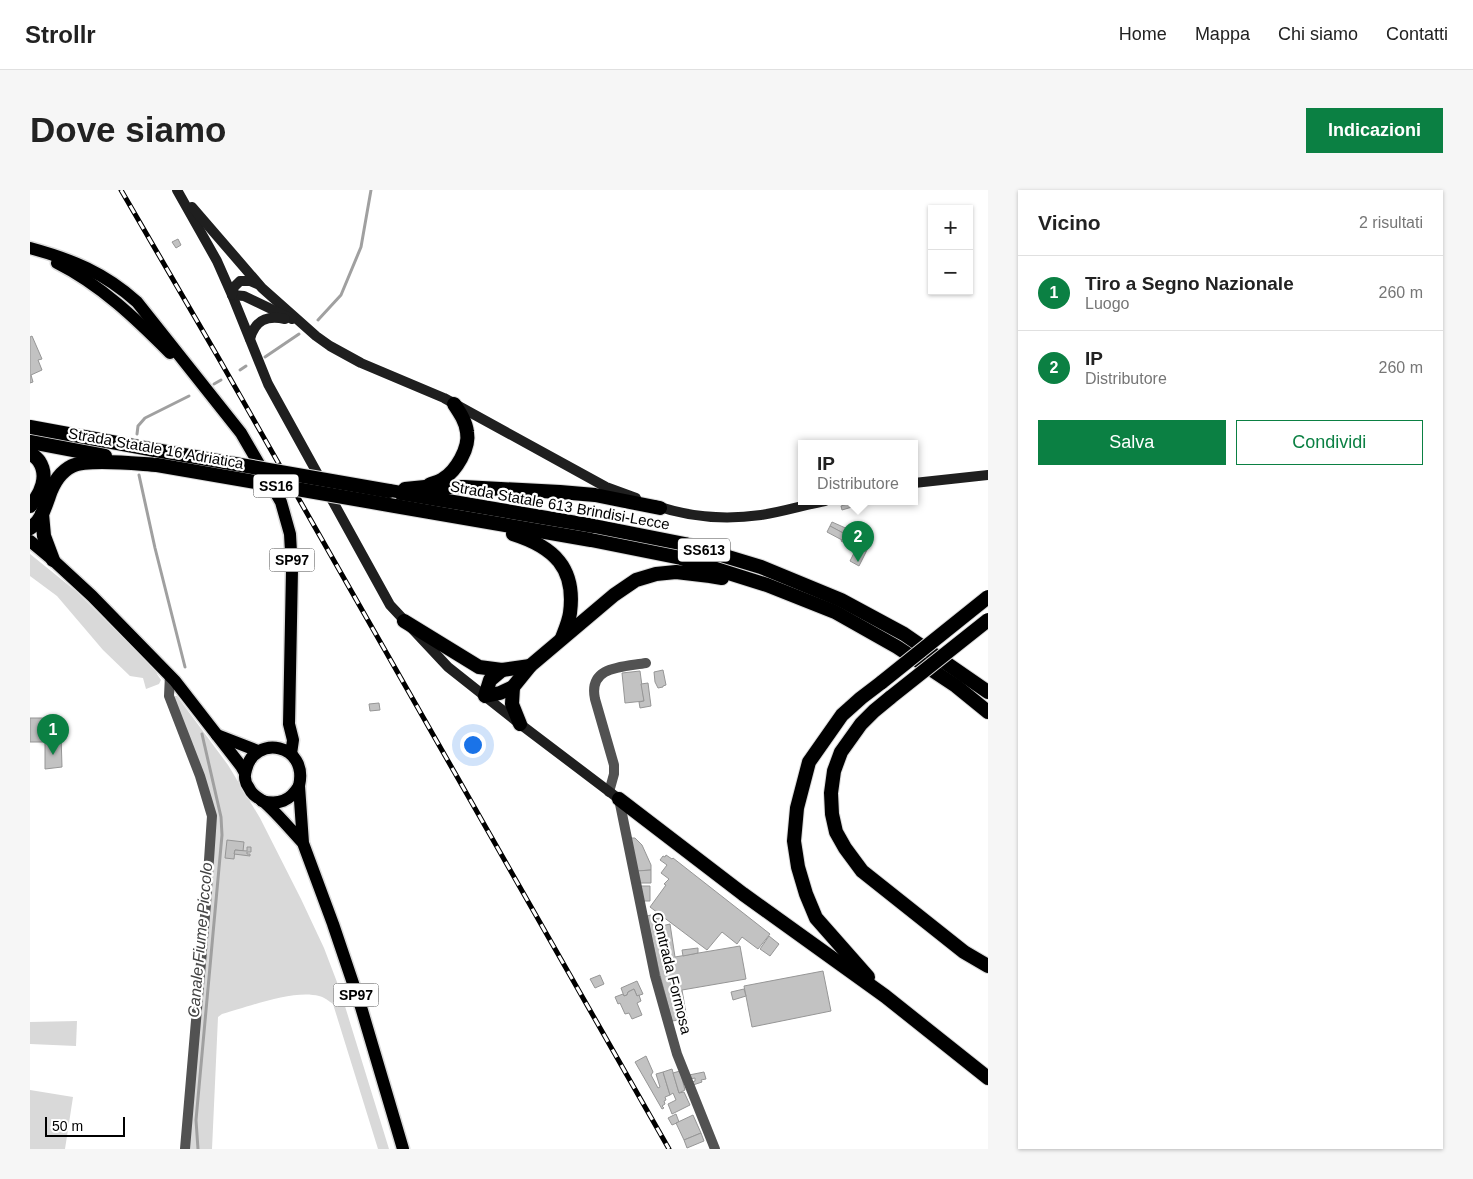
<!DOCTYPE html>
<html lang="it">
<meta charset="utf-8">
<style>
:root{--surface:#fff;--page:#f6f6f6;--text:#222;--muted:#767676;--line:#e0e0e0;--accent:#0b8043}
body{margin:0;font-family:Helvetica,sans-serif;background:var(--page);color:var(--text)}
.controls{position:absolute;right:15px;top:15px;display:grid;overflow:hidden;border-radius:0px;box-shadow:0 1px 4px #0004}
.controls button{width:45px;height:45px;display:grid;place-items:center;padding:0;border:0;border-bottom:1px solid var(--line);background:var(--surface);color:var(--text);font:25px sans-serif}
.scale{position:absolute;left:15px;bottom:12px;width:80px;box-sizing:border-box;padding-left:5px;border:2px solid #000;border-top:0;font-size:14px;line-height:18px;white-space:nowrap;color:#000;-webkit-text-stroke:4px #fff;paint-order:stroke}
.you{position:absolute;left:442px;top:554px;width:18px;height:18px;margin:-12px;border:4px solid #fff;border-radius:50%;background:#1a73e8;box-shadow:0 0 0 8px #1a73e833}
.badge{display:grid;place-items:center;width:32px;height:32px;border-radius:50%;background:var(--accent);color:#fff;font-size:16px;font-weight:700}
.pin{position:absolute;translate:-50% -41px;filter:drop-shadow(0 1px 2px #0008)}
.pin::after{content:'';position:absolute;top:26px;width:18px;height:15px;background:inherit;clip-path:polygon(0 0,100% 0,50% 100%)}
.popup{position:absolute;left:768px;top:250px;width:120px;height:65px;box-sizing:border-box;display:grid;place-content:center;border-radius:0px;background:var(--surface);filter:drop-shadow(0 1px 4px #0005);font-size:16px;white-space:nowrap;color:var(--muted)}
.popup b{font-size:19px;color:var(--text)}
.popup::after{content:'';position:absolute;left:50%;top:100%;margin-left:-10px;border:10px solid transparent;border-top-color:var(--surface)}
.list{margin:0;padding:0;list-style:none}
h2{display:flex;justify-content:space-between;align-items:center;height:65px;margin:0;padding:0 20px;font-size:21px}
h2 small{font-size:16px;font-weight:400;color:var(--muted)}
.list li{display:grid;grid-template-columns:32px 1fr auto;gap:15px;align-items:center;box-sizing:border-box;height:75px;padding:0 20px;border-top:1px solid var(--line)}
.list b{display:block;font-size:19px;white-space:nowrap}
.list p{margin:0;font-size:16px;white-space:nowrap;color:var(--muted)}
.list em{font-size:16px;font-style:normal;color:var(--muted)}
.actions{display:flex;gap:10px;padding:15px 20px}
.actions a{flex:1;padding:11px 0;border:1px solid var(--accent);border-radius:0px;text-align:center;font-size:18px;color:var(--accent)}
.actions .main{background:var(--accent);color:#fff}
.map{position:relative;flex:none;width:958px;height:959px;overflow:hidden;border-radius:0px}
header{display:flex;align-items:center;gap:30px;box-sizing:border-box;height:70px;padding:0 25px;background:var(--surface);border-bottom:1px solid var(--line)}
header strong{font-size:24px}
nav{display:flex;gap:28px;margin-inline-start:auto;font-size:18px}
.intro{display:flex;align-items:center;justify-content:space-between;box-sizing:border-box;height:120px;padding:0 30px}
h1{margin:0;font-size:35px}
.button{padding:12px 22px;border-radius:0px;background:var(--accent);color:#fff;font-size:18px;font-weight:700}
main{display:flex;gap:30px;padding:0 30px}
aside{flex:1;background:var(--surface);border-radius:0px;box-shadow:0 1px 4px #0004}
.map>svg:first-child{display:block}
</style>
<header>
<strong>Strollr</strong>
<nav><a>Home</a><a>Mappa</a><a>Chi siamo</a><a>Contatti</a></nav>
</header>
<div class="intro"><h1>Dove siamo</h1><a class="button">Indicazioni</a></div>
<main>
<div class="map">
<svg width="958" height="959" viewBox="0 0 958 959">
<rect width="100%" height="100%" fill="#fff"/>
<g fill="#d9d9d9">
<path d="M0 364 47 402 126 480 127 484 131 490 129 494 116 499 113 488 100 486 73 460 27 406 0 386Z"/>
<path d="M145 506H147L198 575 230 628 271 709 294 758 310 800 359 959H348L303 814C299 811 294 807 289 806 264 799 218 817 192 824L188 827 182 959H159L184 650 144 508Z"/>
<path d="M47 831 46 856 0 854V832Z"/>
<path d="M0 900 43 907 35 959H0Z"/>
</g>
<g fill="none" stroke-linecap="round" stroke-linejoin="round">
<g stroke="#a0a0a0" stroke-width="3">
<path d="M288 130 311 105 331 57 341 0"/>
<path d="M235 167 269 144"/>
<path d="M210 180 216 176"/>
<path d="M184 194 191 190"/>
<path d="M107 244 108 236 115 228 159 206"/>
<path d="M109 285 125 358 155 477"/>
<path d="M168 959 166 930 192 645 191 627 172 544"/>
</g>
</g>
<g fill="#c2c2c2" stroke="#969696">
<path d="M148 49 151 55 146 58 142 52Z"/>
<path d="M2 146 12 169 8 170 12 180 1 185 3 192 0 193V147Z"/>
<path d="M833 311 835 317 829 318V321L826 322 824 314Z"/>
<path d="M821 313 822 317 812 320 811 316Z"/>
<path d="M802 332 829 344 832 339 836 341 830 354 838 358 836 362 827 357 826 359 811 351 815 344 800 336Z"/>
<path d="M800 336 815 344 812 350 797 342Z"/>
<path d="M827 357 836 362 829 376 820 371Z"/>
<path d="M633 480 636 495 633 496V497L628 498 625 492 624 482Z"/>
<path d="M610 481 614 511 595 513 592 483Z"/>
<path d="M618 493 621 516 610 518 609 512 614 511 611 494Z"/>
<path d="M349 513 350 520 340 521 339 514Z"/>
<path d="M0 528H14V544H31L32 577 15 579V552H0Z"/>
<path d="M31 536V544H14V537Z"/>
<path d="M599 648H605L612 655 621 675V680L607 681Z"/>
<path d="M197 650 214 652 213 661 205 660 204 669 195 668Z"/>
<path d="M217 657H221V662H217V664H220V666L204 664 205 660 217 661Z"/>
<path d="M636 665 642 669 643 668 740 744 728 759 712 747 707 754 692 742 677 760 620 717 636 695 634 694 639 689 631 683 637 675 630 670 633 666 635 667Z"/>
<path d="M621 680V693H609L607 681Z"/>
<path d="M610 696H620V711H613Z"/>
<path d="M621 725 622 729 631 728 632 736 640 734 645 767 710 756 716 789 652 800 657 829 642 831 628 777 617 726Z"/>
<path d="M739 746 749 754 740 766 730 759Z"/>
<path d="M668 758V763L653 766 652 760Z"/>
<path d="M793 781 801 821 722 837 714 796Z"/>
<path d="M570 785 574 794 565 798 560 789Z"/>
<path d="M607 791 613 804 607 806 604 799 598 802 597 805 594 806 591 798Z"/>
<path d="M604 799 607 806 609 805 611 811 607 813 612 825 602 829 599 823 595 824 590 813 588 814 585 807 593 804 594 806 597 805 598 802Z"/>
<path d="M714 799 716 806 703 810 701 802Z"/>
<path d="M616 866 623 882 621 885 628 898 630 897 626 884 633 882 640 905 635 907 636 910 634 911 635 914 632 916 634 918 632 919 605 872Z"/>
<path d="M642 879 649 903 654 902 660 915 642 924 638 914 646 910 643 903 640 905 633 882Z"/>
<path d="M650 881 655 900 649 903 643 883Z"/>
<path d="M674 882 676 889 671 890 672 892 663 895 662 892 665 891V888L660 889 659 885Z"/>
<path d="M646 924 649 932 642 935 638 928Z"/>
<path d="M663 925 671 943 654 950 646 933Z"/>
<path d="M671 943 674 951 657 958 654 950Z"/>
</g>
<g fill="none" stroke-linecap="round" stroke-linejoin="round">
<g stroke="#dbdbdb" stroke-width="15">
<g id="primary">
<path d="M0 58C41 69 75 83 107 112L211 243 251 312 260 344 262 380 259 534 263 550 261 564"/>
<path d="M27 73C71 95 106 129 140 163"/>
<path d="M0 351 23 370 62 406 145 491 211 576 215 583"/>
<path d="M187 545 228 561"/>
<path d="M232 611C249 615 260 611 269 596"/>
<path d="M273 653C260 639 247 623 233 611 227 607 222 605 219 598 215 593 214 586 216 580 224 544 279 553 269 596L273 653 303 734 331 817 373 959"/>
</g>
</g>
<g stroke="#dbdbdb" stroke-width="16">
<g id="trunk">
<path d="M0 237 125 260"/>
<path d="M0 252 75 266"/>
<path d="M0 263C3 265 7 268 9 271 19 286 11 304 0 316"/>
<path d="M399 295C403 293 409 292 413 289 426 281 440 258 437 242 436 232 430 223 424 214"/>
<path d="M375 299 395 297H434L530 302 565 305 630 318"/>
<path d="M359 301 564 336 655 354 731 377 811 410 874 444 958 502"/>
<path d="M365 316 561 350 651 368 737 395 805 422 867 457 926 496 958 522"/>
<path d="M12 324 14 346 23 370"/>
<path d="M0 338C11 332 15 317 19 306 23 294 30 282 42 276 58 268 108 274 127 275"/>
<path d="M483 344C524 357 546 378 540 423 539 431 535 440 532 448"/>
<path d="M374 431 449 477 472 480 500 476"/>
<path d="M472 480 460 490 455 506 470 503 483 497 500 476 584 405 606 390 626 384 646 382 680 386 692 388"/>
<path d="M483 497 482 514 490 534"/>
<path d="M861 507 844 521 831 534 811 562 804 581 801 603 802 624 806 642 815 658 832 681 934 762 958 776"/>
<path d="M589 609 713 704 855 806 958 888"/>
<path d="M838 787 786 728 776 704 768 677 764 651 767 618 779 572 812 525 831 508 852 492"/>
</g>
</g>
<g stroke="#525252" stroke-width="10">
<path d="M140 485 139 506 170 586 182 626 176 714 155 959"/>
<path d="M579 602 584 584V575L565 509C558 476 592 477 616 473"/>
<path d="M589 609 625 786 647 864 685 959"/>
</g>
<g stroke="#1f1f1f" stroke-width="10">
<path d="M147 0 187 71 202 105 238 194 360 415 418 477 490 534 589 609"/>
<path d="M162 17 232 98 286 146 300 156 331 173 414 208 576 297 606 308"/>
<path d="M202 105 214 106 262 129"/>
<path d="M202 105 204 97 210 91H220L227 94"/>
<path d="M220 149C225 130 237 125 255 129"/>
<path d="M884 293 958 285"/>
<path d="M624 315C658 327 695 330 731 325 752 322 774 315 795 311"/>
</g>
<use href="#primary" stroke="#000" stroke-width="12"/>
<use href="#trunk" stroke="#000" stroke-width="14"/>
<g stroke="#000" stroke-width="5">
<path id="rail" d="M91 0 188 167 639 959"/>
</g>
<use href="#rail" stroke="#fff" stroke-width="3" stroke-dasharray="9" stroke-linecap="butt"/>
<g stroke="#dbdbdb" stroke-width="16" stroke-linecap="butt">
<g id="trunk-bridge">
<path d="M125 260 359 301"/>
<path d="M127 275 365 316"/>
<path d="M852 492 958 407"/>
<path d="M861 507 958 430"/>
</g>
</g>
<use href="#trunk-bridge" stroke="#000" stroke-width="14"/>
</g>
<g text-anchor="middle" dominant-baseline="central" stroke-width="4.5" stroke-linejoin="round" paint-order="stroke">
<g fill="#fff" stroke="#4c4c4c" stroke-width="1">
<rect x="223.5" y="284.5" width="45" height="23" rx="4"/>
<rect x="648" y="348.5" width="52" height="23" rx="4"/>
<rect x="239.5" y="358.5" width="45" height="23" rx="4"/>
<rect x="303.5" y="793.5" width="45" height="23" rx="4"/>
</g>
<g font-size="14" font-weight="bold" fill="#000">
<text x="246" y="296">SS16</text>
<text x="674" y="360">SS613</text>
<text x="262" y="370">SP97</text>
<text x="326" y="805">SP97</text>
</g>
<g font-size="15" fill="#000" stroke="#fff">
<text transform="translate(126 258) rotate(10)">Strada Statale 16 Adriatica</text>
<text transform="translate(530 315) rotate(10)">Strada Statale 613 Brindisi-Lecce</text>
<text transform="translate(642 783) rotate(76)">Contrada Formosa</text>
</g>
<g font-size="16" font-style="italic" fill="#414141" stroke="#fff">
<text transform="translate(170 750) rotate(-85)">Canale Fiume Piccolo</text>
</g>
</g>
</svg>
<div class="controls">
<button>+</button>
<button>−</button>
</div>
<div class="scale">50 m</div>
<div class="you"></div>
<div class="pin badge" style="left:23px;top:565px">1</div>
<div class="pin badge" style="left:828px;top:372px">2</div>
<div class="popup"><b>IP</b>Distributore</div>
</div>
<aside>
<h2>Vicino<small>2 risultati</small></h2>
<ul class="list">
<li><span class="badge">1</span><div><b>Tiro a Segno Nazionale</b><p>Luogo</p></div><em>260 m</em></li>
<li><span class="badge">2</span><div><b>IP</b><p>Distributore</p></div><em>260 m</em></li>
</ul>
<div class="actions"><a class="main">Salva</a><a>Condividi</a></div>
</aside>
</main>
